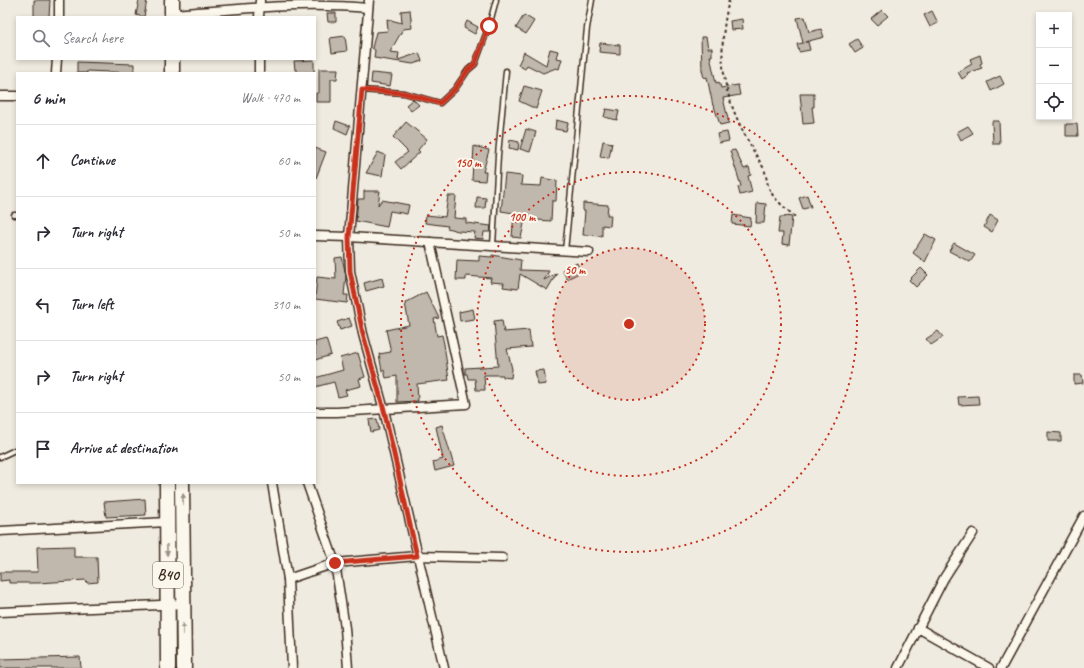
<!DOCTYPE html>
<meta charset="utf-8">
<style>
:root{--surface:#fff;--page:#f2f2f3;--text:#2b2b33;--muted:#7c7c81;--line:#e1e1e2}
body{margin:0;font-family:Caveat,sans-serif;background:var(--page);color:var(--text)}
.controls{position:absolute;right:12px;top:12px;display:grid;overflow:hidden;border-radius:0px;box-shadow:0 2px 6px #0003}
.controls button{width:36px;height:36px;display:grid;place-items:center;padding:0;border:0;border-bottom:1px solid var(--line);background:var(--surface);color:var(--text);font:20px sans-serif}
.stop{position:absolute;width:12px;height:12px;margin:-9px;border:3px solid #c8321e;border-radius:50%;background:#fff}
.stop.end{background:#c8321e;border-color:#fff;box-shadow:0 1px 4px #0008}
.list{margin:0;padding:0;list-style:none}
h2{display:flex;justify-content:space-between;align-items:center;height:52px;margin:0;padding:0 16px;font-size:17px}
h2 small{font-size:13px;font-weight:400;color:var(--muted)}
.list li{display:grid;grid-template-columns:26px 1fr auto;gap:12px;align-items:center;box-sizing:border-box;height:72px;padding:0 16px;border-top:1px solid var(--line)}
.list b{display:block;font-size:15px;white-space:nowrap}
.list em{font-size:13px;font-style:normal;color:var(--muted)}
.icon{flex:none;width:22px;height:22px;fill:none;stroke:currentColor;stroke-width:2;stroke-linecap:round;stroke-linejoin:round}
.map{position:relative;flex:none;width:1084px;height:668px;overflow:hidden}
.search{position:absolute;background:var(--surface);box-shadow:0 2px 6px #0003;left:16px;top:16px;width:300px;height:44px;display:flex;align-items:center;gap:10px;box-sizing:border-box;padding:0 14px;border-radius:0px;color:var(--muted);font-size:15px}
.panel{position:absolute;background:var(--surface);box-shadow:0 2px 6px #0003;left:16px;top:72px;width:300px;height:412px;border-radius:0px}
.map>svg:first-child{display:block}
</style>
<div class="map">
<svg width="1084" height="668" viewBox="0 0 1084 668">
<rect width="100%" height="100%" fill="#f0ebe0"/>
<filter id="ink" filterUnits="userSpaceOnUse"><feTurbulence type="fractalNoise" baseFrequency=".025" numOctaves="2"/><feDisplacementMap in="SourceGraphic" scale="8" xChannelSelector="R" yChannelSelector="G"/><feConvolveMatrix kernelMatrix="1 2 1 2 8 2 1 2 1" color-interpolation-filters="sRGB"/></filter>
<g filter="url(#ink)">
<g fill="#c0b8ad" stroke="#3b2a1e">
<path d="M34 0H50L49 17H34Z"/>
<path d="M139 0H147L144 17 136 15Z"/>
<path d="M410 10 412 28 403 29 390 52 399 53 398 60 419 53 422 61 413 64 374 58 375 50 372 48 376 32 388 31 387 19 402 23 401 11Z"/>
<path d="M882 10 888 16 877 25 871 19Z"/>
<path d="M932 11 938 23 930 27 924 15Z"/>
<path d="M327 13H336V22H328Z"/>
<path d="M524 15 534 21 526 34 516 28Z"/>
<path d="M805 17 809 32 821 29 824 37 805 42H808L810 50 799 52 797 44 803 43 797 18Z"/>
<path d="M742 19 743 29 731 30 730 21Z"/>
<path d="M467 21 478 27 475 34 464 28Z"/>
<path d="M345 36 347 51 332 53 330 38Z"/>
<path d="M701 37H706L708 48H712V56H710L716 83 719 82 721 88 738 85 740 95 723 98 729 123 720 125 714 106H713L707 77 704 78 702 70Z"/>
<path d="M857 39 863 48 855 53 849 44Z"/>
<path d="M600 43 620 45V54L599 52Z"/>
<path d="M550 49 558 51 556 58 562 59 559 69 556 68 543 73 527 65 525 69 518 65 524 52 546 65Z"/>
<path d="M980 55 982 63 980 64 982 68 967 73 968 75 962 79 958 72 972 64 970 59Z"/>
<path d="M314 60V73H298L297 70H295L294 61Z"/>
<path d="M77 62 134 64V73L87 71V73H77Z"/>
<path d="M319 69H338L337 79H331V102H316V93H319Z"/>
<path d="M372 73 392 75 390 86 371 83Z"/>
<path d="M1000 76 1004 84 991 91 987 82Z"/>
<path d="M524 86 542 91 536 109 519 101Z"/>
<path d="M800 94H814V107H812L814 123 803 124Z"/>
<path d="M413 99 419 105 411 111 406 105Z"/>
<path d="M606 109 619 111 617 120 604 117Z"/>
<path d="M556 120 568 123 566 131 555 129Z"/>
<path d="M336 121 350 126 347 134 334 128Z"/>
<path d="M992 121H999L1000 144H993Z"/>
<path d="M406 122 427 139 418 150 420 152 401 169 395 162 408 152 393 137Z"/>
<path d="M1066 124H1077L1078 136H1066Z"/>
<path d="M968 126 973 133 961 140 957 132Z"/>
<path d="M526 129 536 132 530 152 520 149Z"/>
<path d="M727 132 729 141 719 143 717 134Z"/>
<path d="M510 140 519 142 518 150 509 148Z"/>
<path d="M603 141 612 143 609 158 600 157Z"/>
<path d="M474 146 489 150 483 172H486L485 181 472 180Z"/>
<path d="M315 148 326 152 316 178H315Z"/>
<path d="M735 150 744 169 749 167 751 175 748 176 752 192 740 195 738 187 741 186 730 151Z"/>
<path d="M378 152 385 155 382 176 366 173Z"/>
<path d="M505 174 522 176 521 185 541 186 542 178 557 181 556 201H552L551 221 525 219 521 238 512 237 514 213 501 211Z"/>
<path d="M364 191H380L378 205 382 200 409 205 407 214 390 211 387 227 356 221 358 199H364Z"/>
<path d="M807 195 811 207 803 209 799 198Z"/>
<path d="M448 196H456L454 218 466 219V223L491 226 490 232H484L483 239 474 238 475 232 458 231 447 228 448 226 425 223 426 215 445 217Z"/>
<path d="M477 197 486 198 485 208H476Z"/>
<path d="M583 203 608 205 607 215H611L610 226 602 225V236L583 235 585 211H583Z"/>
<path d="M757 203 766 204 764 223H756Z"/>
<path d="M733 215 751 218 750 226 732 224Z"/>
<path d="M990 215 998 220 992 232 984 227Z"/>
<path d="M785 216 792 217 789 245 782 244 783 233H778L780 217H785Z"/>
<path d="M925 234 936 240 925 262 913 253Z"/>
<path d="M954 243 975 255 970 262 949 251Z"/>
<path d="M492 255 521 260 520 270 549 271 544 280 557 273 547 290 520 274 518 289 503 287 504 283 490 282 491 278 466 276V280H456L457 260 479 261V256L492 257Z"/>
<path d="M342 257 346 276 344 295H348L347 303 315 299 317 277 336 279 335 258Z"/>
<path d="M577 263 581 272 567 279 562 270Z"/>
<path d="M921 268 928 275 916 287 909 280Z"/>
<path d="M382 278 384 286 366 291 364 283Z"/>
<path d="M426 292 439 318 434 319 437 336 442 335 444 344 449 380 417 384 418 401 397 402V376L386 378 384 370 382 371 379 354 391 352 386 330 409 325 405 303Z"/>
<path d="M473 309 475 319 460 321 459 312Z"/>
<path d="M349 318 352 326 340 330 337 322Z"/>
<path d="M502 320 504 332 529 330 531 347 507 349 512 369 511 378 503 377V375H484L485 390H476L475 379H468L467 374H465V368L498 366 494 321Z"/>
<path d="M938 331 943 337 931 345 926 339Z"/>
<path d="M326 339 331 355 315 360V342Z"/>
<path d="M358 353 365 377 359 379 361 386 345 390 347 395 338 397 334 382 315 387V378L343 370 340 358Z"/>
<path d="M544 370 546 384 538 385 535 371Z"/>
<path d="M1074 375H1082L1083 383 1074 384Z"/>
<path d="M978 396 979 404 959 405 958 397Z"/>
<path d="M377 419 379 430 371 432 369 420Z"/>
<path d="M442 425 454 466 435 471 433 462 443 459 436 427Z"/>
<path d="M1048 432 1061 433V441H1048Z"/>
<path d="M145 499 146 515 106 517 104 502Z"/>
<path d="M74 546V557H97L98 582 87 583 86 580 38 583H9V580L0 581V572H38L37 547Z"/>
<path d="M80 657 81 668H0V659Z"/>
</g>
<g fill="none" stroke-linecap="round" stroke-linejoin="round">
<g stroke="#3b2a1e" stroke-width="7">
<g id="service">
<path d="M361 90 404 93 440 103 455 89 468 70 475 64 489 26 496 0"/>
<path d="M14 215H17"/>
<path d="M493 246 498 155 506 71"/>
<path d="M565 251 587 28 592 0"/>
<path d="M0 457 17 449"/>
</g>
</g>
<g stroke="#3b2a1e" stroke-width="11">
<g id="minor">
<path d="M369 0 349 237 350 271 363 334 384 410 444 668"/>
<path d="M172 14C237 9 303 2 368 8"/>
<path d="M59 17V0"/>
<path d="M259 17 260 0"/>
<path d="M56 73 57 59"/>
<path d="M259 73V59"/>
<path d="M0 96H17"/>
<path d="M315 236 349 237 589 252"/>
<path d="M315 412H337L466 404 430 242"/>
<path d="M272 483 288 579 292 668"/>
<path d="M307 483 335 563 345 628 348 668"/>
<path d="M0 531 167 522"/>
<path d="M288 579 335 563 417 556 502 558"/>
<path d="M0 612 183 604"/>
<path d="M918 628 989 668"/>
<path d="M898 668 944 578 973 533"/>
<path d="M1001 668 1084 516"/>
</g>
</g>
<g stroke="#3b2a1e" stroke-width="17">
<g id="trunk">
<path d="M172 17V0"/>
<path d="M172 73V59"/>
<path d="M167 483 168 668"/>
<path d="M182 483 184 668"/>
</g>
</g>
<path stroke="#3b2a1e" stroke-width="2" stroke-dasharray="3 3" stroke-linecap="butt" d="M729 0C713 71 727 107 763 167 767 174 766 183 770 190 774 200 787 209 795 217"/>
<use href="#service" stroke="#fbf7ec" stroke-width="4"/>
<use href="#minor" stroke="#fbf7ec" stroke-width="8"/>
<use href="#trunk" stroke="#fbf7ec" stroke-width="14"/>
</g>
<defs><path id="oneway-solid" d="M-6-.8H1V-3.2L6.5 0L1 3.2V.8H-6Z"/></defs>
<g fill="#9b9085">
<use href="#oneway-solid" transform="translate(183 499) rotate(-90)"/>
<use href="#oneway-solid" transform="translate(167 550) rotate(89)"/>
<use href="#oneway-solid" transform="translate(183 629) rotate(-91)"/>
</g>
</g>
<g fill="none" stroke-linecap="round" stroke-linejoin="round" filter="url(#ink)">
<path stroke="#c8321e" stroke-width="5" d="M335 563 417 556 384 410 363 334 350 271 349 237 362 90 404 93 440 103 455 89 468 70 475 64 489 26"/>
</g>
<circle cx="629" cy="324" r="76" fill="#c8321e" fill-opacity=".12"/>
<g fill="none" stroke="#c8321e" stroke-width="2" stroke-dasharray="2 4">
<circle cx="629" cy="324" r="76"/>
<circle cx="629" cy="324" r="152"/>
<circle cx="629" cy="324" r="228"/>
</g>
<g text-anchor="middle" dominant-baseline="central" stroke-width="4" stroke-linejoin="round" paint-order="stroke">
<rect fill="#fbf7ec" stroke="#75685c" stroke-width="1" x="153" y="562" width="30" height="26" rx="3"/>
<g font-size="15" font-weight="bold" fill="#3b2a1e">
<text x="168" y="575">B40</text>
</g>
</g>
<circle cx="629" cy="324" r="6" fill="#c8321e" stroke="#fbf7ec" stroke-width="2"/>
<g font-size="12" text-anchor="middle" font-weight="bold" fill="#c8321e" stroke="#fbf7ec" stroke-width="4" stroke-linejoin="round" paint-order="stroke">
<text x="468" y="167">150 m</text>
<text x="522" y="221">100 m</text>
<text x="575" y="274">50 m</text>
</g>
</svg>
<div class="controls">
<button>+</button>
<button>−</button>
<button><svg class="icon" aria-label="locate" viewBox="0 0 24 24"><circle cx="12" cy="12" r="6"/><path d="M12 2v4M12 18v4M2 12h4M18 12h4"/></svg></button>
</div>
<div class="stop" style="left:489px;top:26px"></div>
<div class="stop end" style="left:335px;top:563px"></div>
<div class="search"><svg class="icon" aria-label="search" viewBox="0 0 24 24"><circle cx="10" cy="10" r="6"/><path d="M15 15l6 6"/></svg>Search here</div>
<section class="panel">
<h2>6 min<small>Walk · 470 m</small></h2>
<ul class="list">
<li><svg class="icon" aria-label="ahead" viewBox="0 0 24 24"><path d="M12 20V5M6 11l6-6 6 6"/></svg><div><b>Continue</b></div><em>60 m</em></li>
<li><svg class="icon" aria-label="right" viewBox="0 0 24 24"><path d="M7 20v-9h11M14 6l5 5-5 5"/></svg><div><b>Turn right</b></div><em>50 m</em></li>
<li><svg class="icon" aria-label="left" viewBox="0 0 24 24"><path d="M17 20v-9H6M10 6l-5 5 5 5"/></svg><div><b>Turn left</b></div><em>310 m</em></li>
<li><svg class="icon" aria-label="right" viewBox="0 0 24 24"><path d="M7 20v-9h11M14 6l5 5-5 5"/></svg><div><b>Turn right</b></div><em>50 m</em></li>
<li><svg class="icon" aria-label="arrive" viewBox="0 0 24 24"><path d="M6 21V4h12l-3 4 3 4H6"/></svg><div><b>Arrive at destination</b></div></li>
</ul>
</section>
</div>
